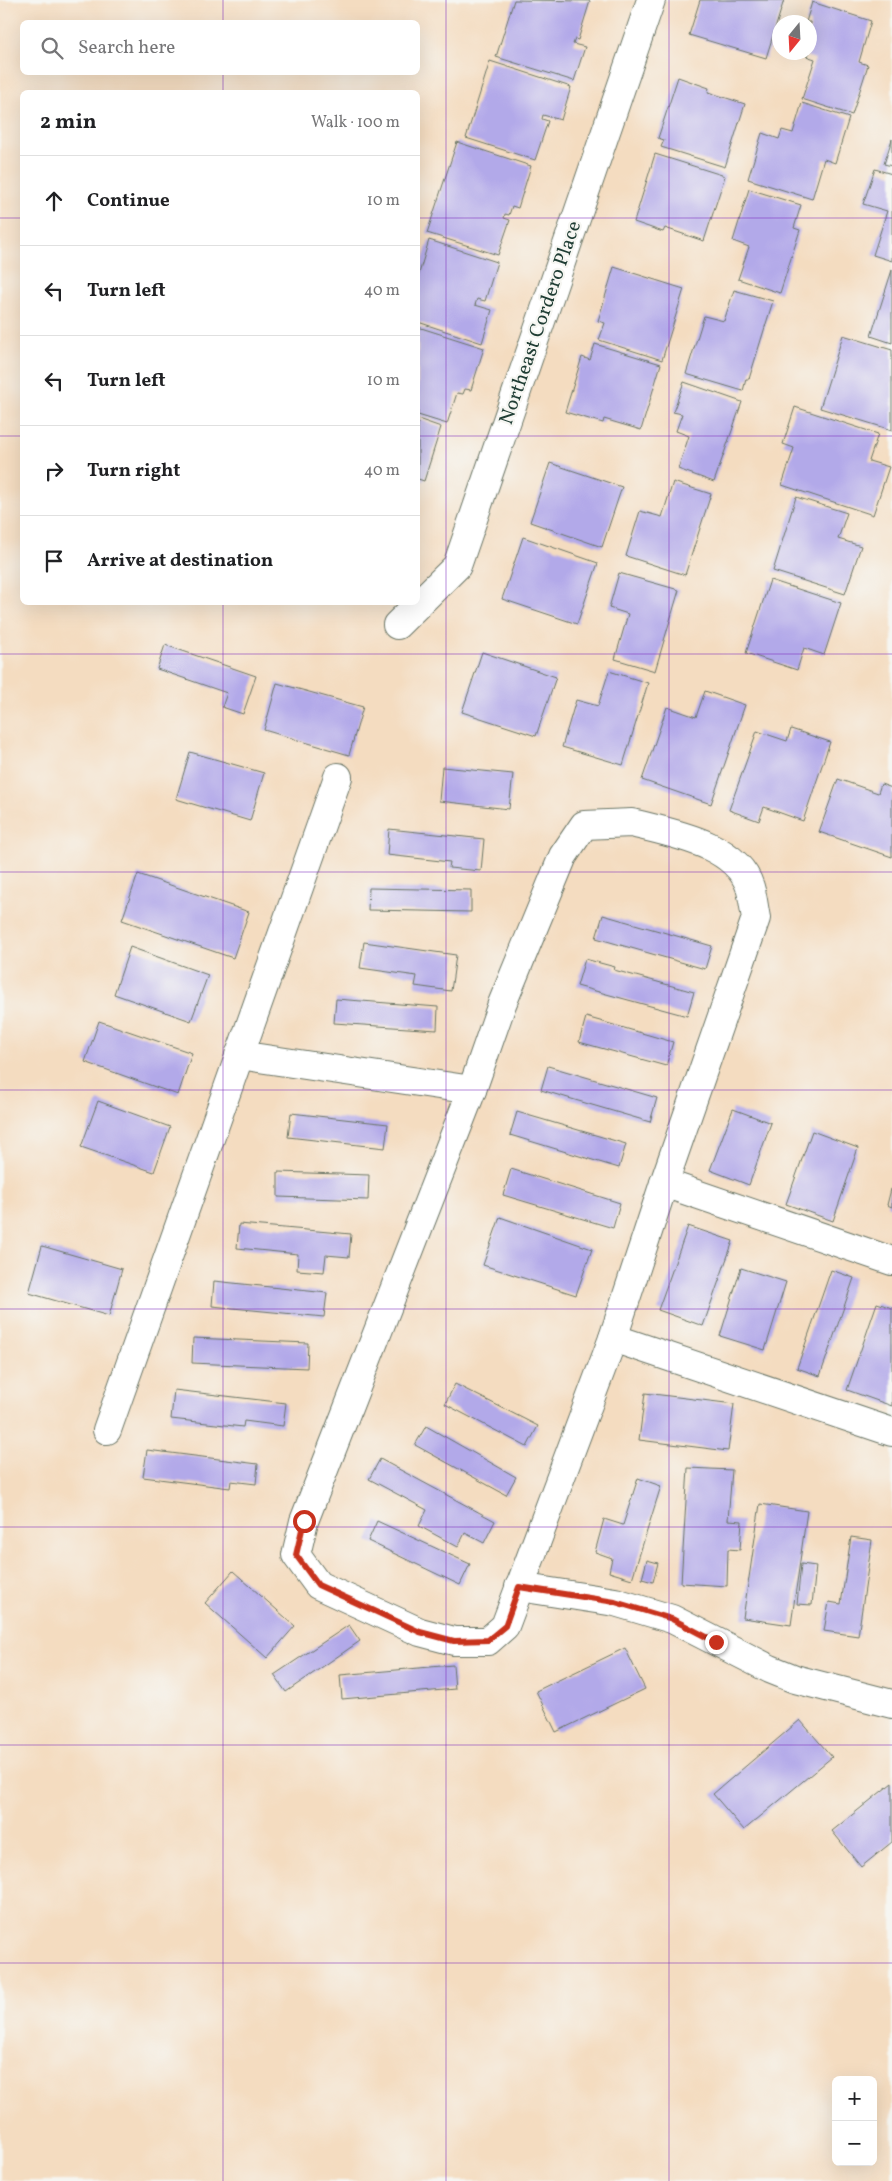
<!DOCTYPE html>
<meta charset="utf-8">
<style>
:root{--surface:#fff;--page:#f2f2f2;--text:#202124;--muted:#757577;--line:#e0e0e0}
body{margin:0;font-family:Vollkorn,serif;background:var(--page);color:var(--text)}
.controls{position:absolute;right:15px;bottom:15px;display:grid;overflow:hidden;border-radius:8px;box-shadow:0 5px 20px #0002}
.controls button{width:45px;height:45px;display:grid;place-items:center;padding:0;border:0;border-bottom:1px solid var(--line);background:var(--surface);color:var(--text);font:25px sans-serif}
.compass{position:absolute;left:772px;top:15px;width:45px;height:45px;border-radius:50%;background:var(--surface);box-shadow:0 5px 20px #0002;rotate:198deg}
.stop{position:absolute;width:15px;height:15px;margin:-11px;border:4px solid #c8321e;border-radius:50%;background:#fff}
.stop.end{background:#c8321e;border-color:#fff;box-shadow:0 1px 5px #0008}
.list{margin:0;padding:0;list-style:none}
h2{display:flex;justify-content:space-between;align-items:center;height:65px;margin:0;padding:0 20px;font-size:21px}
h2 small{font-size:16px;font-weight:400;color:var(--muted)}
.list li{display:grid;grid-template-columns:32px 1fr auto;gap:15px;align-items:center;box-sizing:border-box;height:90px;padding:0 20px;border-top:1px solid var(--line)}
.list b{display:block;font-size:19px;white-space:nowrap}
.list em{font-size:16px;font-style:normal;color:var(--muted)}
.icon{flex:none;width:28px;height:28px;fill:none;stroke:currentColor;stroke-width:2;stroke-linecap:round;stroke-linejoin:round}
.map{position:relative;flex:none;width:892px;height:2181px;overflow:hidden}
.search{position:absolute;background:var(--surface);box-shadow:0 5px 20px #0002;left:20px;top:20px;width:400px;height:55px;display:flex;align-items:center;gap:12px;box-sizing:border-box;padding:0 18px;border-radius:8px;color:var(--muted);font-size:19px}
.panel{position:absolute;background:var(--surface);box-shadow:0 5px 20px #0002;left:20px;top:90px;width:400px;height:515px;border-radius:8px}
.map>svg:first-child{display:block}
</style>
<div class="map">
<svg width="892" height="2181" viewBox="0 0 892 2181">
<rect width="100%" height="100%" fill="#f6f6f2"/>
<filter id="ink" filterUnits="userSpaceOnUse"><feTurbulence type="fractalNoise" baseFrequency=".02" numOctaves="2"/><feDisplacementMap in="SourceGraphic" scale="10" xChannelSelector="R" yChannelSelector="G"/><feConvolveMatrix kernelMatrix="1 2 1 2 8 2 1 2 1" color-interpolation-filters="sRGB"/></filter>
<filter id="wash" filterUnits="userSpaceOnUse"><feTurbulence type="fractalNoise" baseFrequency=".0096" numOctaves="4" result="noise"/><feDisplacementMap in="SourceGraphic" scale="20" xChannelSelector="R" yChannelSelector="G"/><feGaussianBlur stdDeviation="1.12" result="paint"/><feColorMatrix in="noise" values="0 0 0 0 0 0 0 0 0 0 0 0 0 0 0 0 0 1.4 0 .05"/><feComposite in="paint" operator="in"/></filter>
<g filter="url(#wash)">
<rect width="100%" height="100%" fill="#f4dcc0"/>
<g id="blocks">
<g fill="#b2a9e9">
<path d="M514 0 590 1 578 40 575 39 573 44 585 47 574 81 496 57Z"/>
<path d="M700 0H784L766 58 689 35Z"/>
<path d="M812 2 871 21 859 62 868 65 852 115 802 99 815 59 806 56 810 52V22H806Z"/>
<path d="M490 61 571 87 561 120 543 115 542 119 548 121 535 160 466 138Z"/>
<path d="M678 77 709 88 708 92 745 104 725 167 661 147 664 140 658 138Z"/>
<path d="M802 103 849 118 835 163 824 159 812 199 748 179 762 133 779 139 782 130 793 133Z"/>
<path d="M892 139V166L884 164Z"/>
<path d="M457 142 531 166 518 208 512 206 509 215 505 214 504 218 510 220 498 255 427 233Z"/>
<path d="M655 154 725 176 704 241 665 228 663 232 634 222Z"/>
<path d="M875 169 892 174V261L873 255 887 211 863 204Z"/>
<path d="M749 189 801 205 794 228 800 230 780 293 738 279 749 247 733 241Z"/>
<path d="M429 240 497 262 485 301 477 299 475 305 492 310 482 343 418 322V277Z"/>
<path d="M614 267 684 289 662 360 599 340 605 323 598 321Z"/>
<path d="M892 270V343L871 336Z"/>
<path d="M734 290 773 301 749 379H746L743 391 686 374 704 316 724 321Z"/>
<path d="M418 327 484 348 471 390 465 389 463 394 457 393 447 424 418 415Z"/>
<path d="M843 335 892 350V430L820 408Z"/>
<path d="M595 344 661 364 641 430 604 419 603 423 565 412 582 357 590 360Z"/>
<path d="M684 382 742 402 714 482 678 469 689 436 676 431 682 414 673 412Z"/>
<path d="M795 407 878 434 869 461 889 467 873 515 782 485 794 448 783 444Z"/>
<path d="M418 419 441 427 424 481 418 479Z"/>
<path d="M550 463 622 487 602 547 530 522Z"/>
<path d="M673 482 711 494 685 575 626 556 640 511 662 517Z"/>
<path d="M796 497 847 513 838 539 861 546 845 594 773 571Z"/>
<path d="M523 537 598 563 577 624 502 599Z"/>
<path d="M619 573 679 590 655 671 615 659 628 614 609 608Z"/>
<path d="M770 580 841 603 824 655 804 648 797 670 746 653Z"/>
<path d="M165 645 256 676 243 714 222 707 227 693 157 669Z"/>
<path d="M482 652 556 677 536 736 462 712Z"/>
<path d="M609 671 648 683 623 765 562 747 576 700 598 706Z"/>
<path d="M277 683 363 707 349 755 264 730Z"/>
<path d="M705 691 745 705 711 804 642 780 667 707 696 717Z"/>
<path d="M791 729 830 742 803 821 764 807 759 821 729 810 757 731 787 741Z"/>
<path d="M190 752 264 773 250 821 176 799Z"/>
<path d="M442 767 513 774 509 809 439 801Z"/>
<path d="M838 779 878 793 881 784 892 788V857L819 832Z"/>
<path d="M389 829 484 839 481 871 449 868 450 862 387 855Z"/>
<path d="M138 874 249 912 233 958 122 920Z"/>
<path d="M369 888 471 890V912L368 910Z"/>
<path d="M603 915 712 946 705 969 596 938Z"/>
<path d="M364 942 456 955 451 991 415 986 417 976 360 968Z"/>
<path d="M130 947 208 975 191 1021 114 994Z"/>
<path d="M585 959 615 967 614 970 694 992 687 1016 577 986Z"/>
<path d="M336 999 438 1007 437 1030 334 1023Z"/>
<path d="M586 1017 673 1042 666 1066 579 1042Z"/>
<path d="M99 1021 192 1053 178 1095 85 1062Z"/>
<path d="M548 1066 657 1098 650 1122 541 1090Z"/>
<path d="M98 1101 170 1127 154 1172 81 1147Z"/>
<path d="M733 1109 771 1123 749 1185 710 1170Z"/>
<path d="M517 1112 626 1144 619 1168 510 1135Z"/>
<path d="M291 1113 388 1124 385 1148 288 1137Z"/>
<path d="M812 1131 858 1148 833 1221 786 1204Z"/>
<path d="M511 1169 620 1203 613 1228 503 1195Z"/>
<path d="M278 1172 369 1175 368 1200 278 1197Z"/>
<path d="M891 1189H892V1207L887 1205Z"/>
<path d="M500 1217 592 1249 576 1295 483 1265Z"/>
<path d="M239 1224 351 1234 349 1257 326 1255 324 1272 297 1270 298 1254 237 1248Z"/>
<path d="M688 1226 733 1241 703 1326 658 1310Z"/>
<path d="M42 1246 122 1269 109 1316 29 1293Z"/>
<path d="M741 1268 786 1282 765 1350 720 1336Z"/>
<path d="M831 1270 854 1278 820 1376 797 1368Z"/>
<path d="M214 1281 327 1293 324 1317 212 1306Z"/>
<path d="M877 1303 892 1308V1406L847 1390Z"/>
<path d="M193 1338 308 1343 307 1368 192 1363Z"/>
<path d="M455 1384 538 1426 527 1447 445 1404Z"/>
<path d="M174 1390 286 1403 283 1426 244 1421 243 1427 171 1419Z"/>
<path d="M645 1393 734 1404 728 1451 639 1440Z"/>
<path d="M426 1426 516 1477 506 1495 415 1445Z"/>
<path d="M147 1450 258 1464 256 1484 231 1481 230 1488 143 1477Z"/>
<path d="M380 1459 495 1521 484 1543 465 1533 458 1547 419 1526 427 1510 369 1479Z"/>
<path d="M688 1468 732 1470 728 1520 742 1521 740 1550 728 1549 727 1586 681 1583Z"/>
<path d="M638 1478 661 1486 632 1579 609 1572 612 1558 595 1552 604 1519 623 1525Z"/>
<path d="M760 1504 807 1511 791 1625 743 1618Z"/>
<path d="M377 1521 470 1564 460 1585 368 1541Z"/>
<path d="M851 1537 872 1540 858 1636 824 1631 829 1602 841 1604Z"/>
<path d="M647 1560 658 1563 653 1582 642 1579Z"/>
<path d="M801 1564 816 1566 812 1605 797 1604Z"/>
<path d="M233 1571 295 1626 267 1658 205 1603Z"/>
<path d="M349 1625 360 1641 286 1692 274 1675Z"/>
<path d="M625 1648 645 1689 556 1732 536 1691Z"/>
<path d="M453 1665 455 1689 342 1699 340 1675Z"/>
<path d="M800 1720 832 1757 744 1830 713 1794Z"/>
<path d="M892 1783V1842L861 1867 832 1831Z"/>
</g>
</g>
</g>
<g filter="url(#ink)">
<use href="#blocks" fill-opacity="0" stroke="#6a7565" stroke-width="1"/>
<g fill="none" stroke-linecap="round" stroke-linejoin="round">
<g stroke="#6a7565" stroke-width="30">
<g id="street">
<path d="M397 625 457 566 651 0"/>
<path d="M632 823C670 833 736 843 750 887 753 897 754 908 756 918L664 1183 613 1338 505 1626 488 1641H454L420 1632 318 1585 296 1555 304 1521 472 1090 502 1004 563 856 584 825Z"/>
<path d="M239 1055 472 1090"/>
<path d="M664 1183 892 1261"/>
<path d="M613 1338 892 1432"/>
<path d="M107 1430 338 777"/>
<path d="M519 1587 615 1602 672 1619 770 1669 795 1679 892 1704"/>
</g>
</g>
<use href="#street" stroke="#fff" stroke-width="28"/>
</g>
</g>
<g fill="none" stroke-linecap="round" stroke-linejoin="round" filter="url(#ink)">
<path stroke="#c8321e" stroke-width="6" d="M304 1521 296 1555 318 1585 420 1632 454 1641 488 1640 505 1626 519 1587 615 1602 672 1619 716 1642"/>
</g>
<path fill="none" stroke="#7b2cbf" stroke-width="1" stroke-opacity="0.55" d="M223 0V22M446 0V2181M669 0V2181M223 72V92M0 218H22M418 218H892M0 436H22M418 436H892M223 602V2181M0 654H892M0 872H892M0 1090H892M0 1309H892M0 1527H892M0 1745H892M0 1963H892"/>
<g text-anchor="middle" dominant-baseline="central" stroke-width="4.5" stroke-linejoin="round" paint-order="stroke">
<g font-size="20" fill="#1f3d34" stroke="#f6f6f2">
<text transform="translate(541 323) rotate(-71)">Northeast Cordero Place</text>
</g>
</g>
</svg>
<div class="controls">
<button>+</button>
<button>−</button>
</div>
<svg class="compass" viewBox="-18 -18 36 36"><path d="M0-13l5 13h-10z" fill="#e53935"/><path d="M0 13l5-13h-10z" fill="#757577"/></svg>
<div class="stop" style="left:304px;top:1521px"></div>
<div class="stop end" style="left:716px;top:1642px"></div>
<div class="search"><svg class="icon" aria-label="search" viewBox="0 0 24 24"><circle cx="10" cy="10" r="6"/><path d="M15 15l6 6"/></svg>Search here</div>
<section class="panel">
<h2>2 min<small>Walk · 100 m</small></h2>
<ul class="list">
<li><svg class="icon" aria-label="ahead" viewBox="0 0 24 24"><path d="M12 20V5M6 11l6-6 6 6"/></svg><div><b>Continue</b></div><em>10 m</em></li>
<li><svg class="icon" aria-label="left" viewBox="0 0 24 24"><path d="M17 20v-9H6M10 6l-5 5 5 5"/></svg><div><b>Turn left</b></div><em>40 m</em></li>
<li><svg class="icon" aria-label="left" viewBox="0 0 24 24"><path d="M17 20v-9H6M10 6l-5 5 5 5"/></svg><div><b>Turn left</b></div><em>10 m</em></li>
<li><svg class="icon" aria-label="right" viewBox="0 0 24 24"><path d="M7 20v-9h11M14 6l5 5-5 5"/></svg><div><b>Turn right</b></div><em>40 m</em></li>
<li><svg class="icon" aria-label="arrive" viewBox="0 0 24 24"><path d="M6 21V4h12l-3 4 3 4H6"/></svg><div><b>Arrive at destination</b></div></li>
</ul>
</section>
</div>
